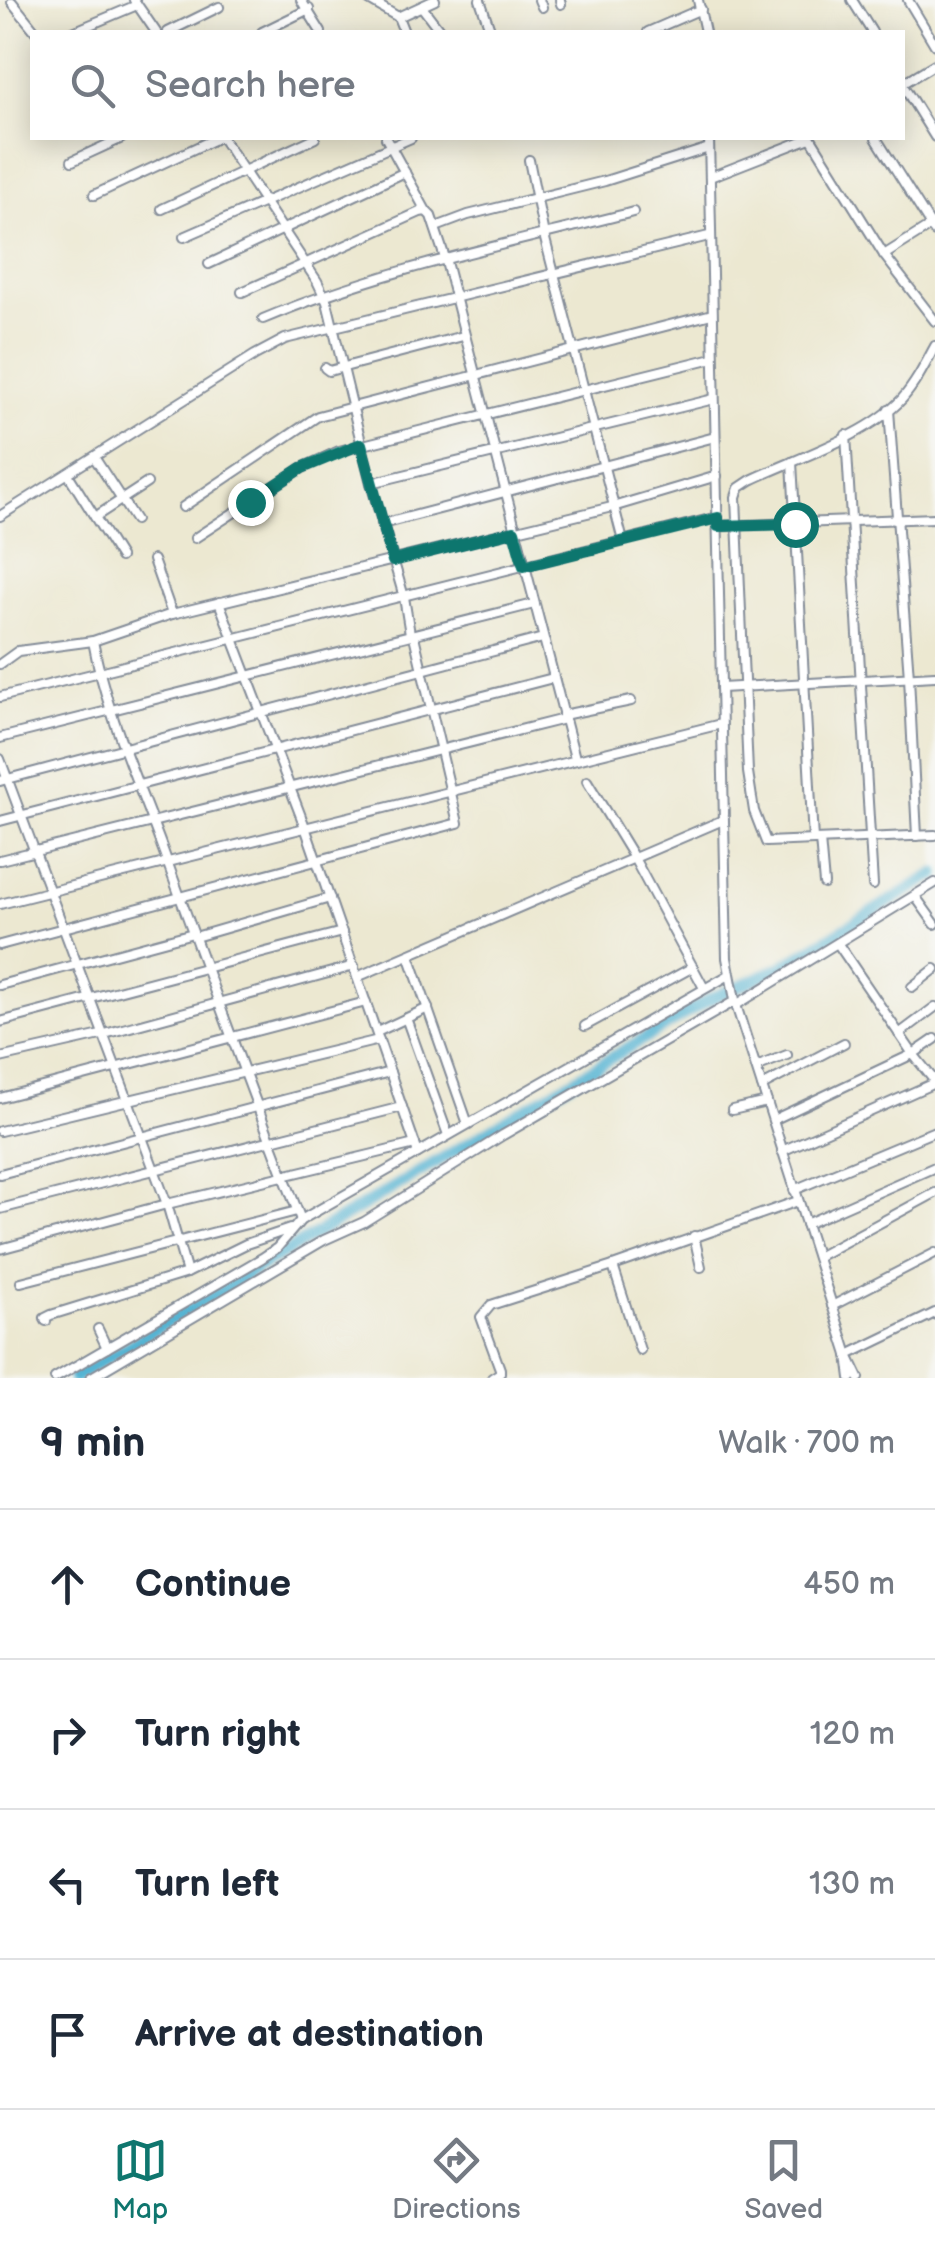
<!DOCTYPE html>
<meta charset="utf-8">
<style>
:root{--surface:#fff;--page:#f2f2f3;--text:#1f2937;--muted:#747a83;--line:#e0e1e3;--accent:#0f766e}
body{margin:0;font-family:"Balsamiq Sans",sans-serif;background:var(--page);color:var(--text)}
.stop{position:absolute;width:30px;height:30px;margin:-22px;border:8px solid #0f766e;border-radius:50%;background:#fff}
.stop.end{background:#0f766e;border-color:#fff;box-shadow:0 2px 10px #0008}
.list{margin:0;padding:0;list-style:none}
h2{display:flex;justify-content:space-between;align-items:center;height:130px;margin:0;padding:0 40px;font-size:42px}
h2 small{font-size:32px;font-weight:400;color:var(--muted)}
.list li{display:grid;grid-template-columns:65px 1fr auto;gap:30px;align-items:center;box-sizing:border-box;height:150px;padding:0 40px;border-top:2px solid var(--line)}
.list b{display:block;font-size:38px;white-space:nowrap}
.list em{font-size:32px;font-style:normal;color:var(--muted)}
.icon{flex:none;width:55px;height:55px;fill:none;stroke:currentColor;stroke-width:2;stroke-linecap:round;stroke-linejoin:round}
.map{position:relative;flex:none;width:935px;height:1378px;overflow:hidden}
.search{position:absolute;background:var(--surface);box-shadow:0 5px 25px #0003;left:30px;right:30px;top:30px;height:110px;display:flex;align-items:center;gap:25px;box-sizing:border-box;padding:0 35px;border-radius:0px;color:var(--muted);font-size:38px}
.sheet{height:730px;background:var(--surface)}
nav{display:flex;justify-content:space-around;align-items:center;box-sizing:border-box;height:140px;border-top:2px solid var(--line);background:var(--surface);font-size:28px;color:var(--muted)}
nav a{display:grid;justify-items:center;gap:5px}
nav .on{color:var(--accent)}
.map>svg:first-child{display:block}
</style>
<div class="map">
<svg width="935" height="1378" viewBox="0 0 935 1378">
<rect width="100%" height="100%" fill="#f6f6f2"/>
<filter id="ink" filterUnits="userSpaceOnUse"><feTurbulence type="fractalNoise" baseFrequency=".01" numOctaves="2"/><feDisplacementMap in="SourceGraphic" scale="20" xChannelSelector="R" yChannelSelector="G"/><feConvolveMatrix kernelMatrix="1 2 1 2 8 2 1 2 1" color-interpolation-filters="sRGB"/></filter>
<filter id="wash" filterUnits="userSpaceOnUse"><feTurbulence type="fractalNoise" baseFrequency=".0048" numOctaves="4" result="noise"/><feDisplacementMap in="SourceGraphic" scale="40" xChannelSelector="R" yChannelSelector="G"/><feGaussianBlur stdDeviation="2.25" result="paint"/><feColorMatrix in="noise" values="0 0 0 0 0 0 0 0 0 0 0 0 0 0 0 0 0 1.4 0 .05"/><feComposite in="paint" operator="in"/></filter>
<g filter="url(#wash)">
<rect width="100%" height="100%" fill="#ece8d1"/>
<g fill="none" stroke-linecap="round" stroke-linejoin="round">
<path stroke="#55b4d3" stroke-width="12" d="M74 1378 710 999 782 967 935 874"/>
</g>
</g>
<g filter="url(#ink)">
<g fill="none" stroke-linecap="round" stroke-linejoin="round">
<g stroke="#848c98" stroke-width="12">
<g id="street">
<path d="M134 0 156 32"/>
<path d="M301 0 321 32"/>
<path d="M369 0 398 17 435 0"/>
<path d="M480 0 491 32"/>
<path d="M539 0 542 7"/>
<path d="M560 0 561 4"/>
<path d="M698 0 705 32"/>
<path d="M852 0 872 32"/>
<path d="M908 0 935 45"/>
<path d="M12 2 36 32"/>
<path d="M422 7 441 32"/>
<path d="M398 17 404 32"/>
<path d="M73 32 137 5"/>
<path d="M168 32 219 7"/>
<path d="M262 32 309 9"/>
<path d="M648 32 701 9"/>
<path d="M902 84 935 137"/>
<path d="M902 84 935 64"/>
<path d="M386 138 426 211"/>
<path d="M709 138 727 958 736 1005 848 1355 859 1378"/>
<path d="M811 138 884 255 935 321"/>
<path d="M876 138 935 232"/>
<path d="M529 160 544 235 623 541"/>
<path d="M72 161 122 138"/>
<path d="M710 177 810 138"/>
<path d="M94 195 217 138"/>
<path d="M162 209 315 138"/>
<path d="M436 227 468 215 605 181 709 148"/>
<path d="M184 237 411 138"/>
<path d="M884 255 935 223"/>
<path d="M209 264 405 172"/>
<path d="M242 292 420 212 426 211 431 216 445 258 575 758"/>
<path d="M263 319C382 269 509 244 633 212"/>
<path d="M935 346C925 365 916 383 902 399 868 436 797 458 751 480L739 488 736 497 748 772 754 811 766 842 935 835"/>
<path d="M325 368 329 371 463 336"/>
<path d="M889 410 909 677 917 836"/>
<path d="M846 435 873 885"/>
<path d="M94 457 135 520"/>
<path d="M792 462 813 840"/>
<path d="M68 474 120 557"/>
<path d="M371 483 714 399"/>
<path d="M183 507 318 416 712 314"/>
<path d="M0 516 255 355 285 339 709 236"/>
<path d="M95 517 147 483"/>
<path d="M382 524 715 437"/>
<path d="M718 526 935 518"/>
<path d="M195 538 302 468 339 451 713 358"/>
<path d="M153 560 172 614"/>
<path d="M219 602 305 827 418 1153"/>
<path d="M93 641C106 713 138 782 163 850 208 974 253 1097 301 1220"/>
<path d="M0 664 18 651 93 641 172 614 616 506 717 476"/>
<path d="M721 688 935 676"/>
<path d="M0 697 718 517"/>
<path d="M563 715 631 701"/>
<path d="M0 738 534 604"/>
<path d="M0 759 167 1204 187 1273"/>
<path d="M0 781 543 638"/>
<path d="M587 781 634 858 704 988"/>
<path d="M0 821 553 678"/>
<path d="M820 840 824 884"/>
<path d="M0 860 564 719"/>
<path d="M915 896 935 924"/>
<path d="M0 904 721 724"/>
<path d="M195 937 330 898"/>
<path d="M838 944 913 1054 935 1039"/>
<path d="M0 945 458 823 414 636 410 634 404 597 371 483 327 302 317 281 222 138"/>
<path d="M409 955 468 1124"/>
<path d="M357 977 723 820"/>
<path d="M0 985 193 933"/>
<path d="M912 987 935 969"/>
<path d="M736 1005 935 883"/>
<path d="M406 1018 448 1135"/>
<path d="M0 1022 342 932"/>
<path d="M585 1026 693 967"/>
<path d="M377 1032 428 1008"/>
<path d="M899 1034 935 1007"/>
<path d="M0 1058 101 1035 354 966"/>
<path d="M756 1067 787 1055"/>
<path d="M762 1086 844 1043"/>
<path d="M0 1098 366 1002"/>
<path d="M732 1110 767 1102"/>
<path d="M773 1120 913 1054 933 1079 932 1084 782 1151"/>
<path d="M0 1131 379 1040"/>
<path d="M0 1174 390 1072"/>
<path d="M794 1190 935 1131"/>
<path d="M0 1209 402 1107"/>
<path d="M806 1224 935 1167"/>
<path d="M694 1236 701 1267"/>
<path d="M0 1249 167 1204 415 1144"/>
<path d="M817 1257 935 1193"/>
<path d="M613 1266 640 1350"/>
<path d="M21 1282 297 1211"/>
<path d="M832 1306 935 1253"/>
<path d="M46 1321 45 1318 51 1315 187 1273 246 1244 290 1229"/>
<path d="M98 1329 107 1348"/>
<path d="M848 1355 935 1313"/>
<path d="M848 1355 851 1378"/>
<path d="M55 1378 262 1258 277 1248 301 1220 729 975"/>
<path d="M90 1378 324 1240 364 1222 503 1135 735 1001"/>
<path d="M492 1378 500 1373V1369L481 1317 491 1305 613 1266 798 1201"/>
</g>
</g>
<use href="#street" stroke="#fff" stroke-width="8"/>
</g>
</g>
<g fill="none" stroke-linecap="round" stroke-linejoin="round" filter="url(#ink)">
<path stroke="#0f766e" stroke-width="12" d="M250 502 302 468 361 444 393 561 514 531 524 566 718 518V526L795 524"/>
</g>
</svg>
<div class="stop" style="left:795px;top:524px"></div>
<div class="stop end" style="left:250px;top:502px"></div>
<div class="search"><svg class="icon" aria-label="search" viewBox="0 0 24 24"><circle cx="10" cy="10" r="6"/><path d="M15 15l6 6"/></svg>Search here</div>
</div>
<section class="sheet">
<h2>9 min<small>Walk · 700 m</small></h2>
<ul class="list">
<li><svg class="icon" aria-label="ahead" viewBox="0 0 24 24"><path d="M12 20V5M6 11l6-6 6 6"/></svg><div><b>Continue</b></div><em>450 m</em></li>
<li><svg class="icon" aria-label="right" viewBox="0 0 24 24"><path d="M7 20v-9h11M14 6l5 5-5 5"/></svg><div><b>Turn right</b></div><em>120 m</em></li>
<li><svg class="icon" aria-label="left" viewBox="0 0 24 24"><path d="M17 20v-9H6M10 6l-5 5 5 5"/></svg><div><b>Turn left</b></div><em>130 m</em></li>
<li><svg class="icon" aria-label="arrive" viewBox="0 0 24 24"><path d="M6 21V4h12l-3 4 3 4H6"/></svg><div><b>Arrive at destination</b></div></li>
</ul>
</section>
<nav>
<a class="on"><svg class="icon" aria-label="map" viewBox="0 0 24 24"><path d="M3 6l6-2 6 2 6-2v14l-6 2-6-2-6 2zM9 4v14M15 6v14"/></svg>Map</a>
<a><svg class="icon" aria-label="directions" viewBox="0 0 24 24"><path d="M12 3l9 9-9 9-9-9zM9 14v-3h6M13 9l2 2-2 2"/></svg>Directions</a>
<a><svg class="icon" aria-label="saved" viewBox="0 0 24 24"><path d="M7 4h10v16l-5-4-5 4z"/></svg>Saved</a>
</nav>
